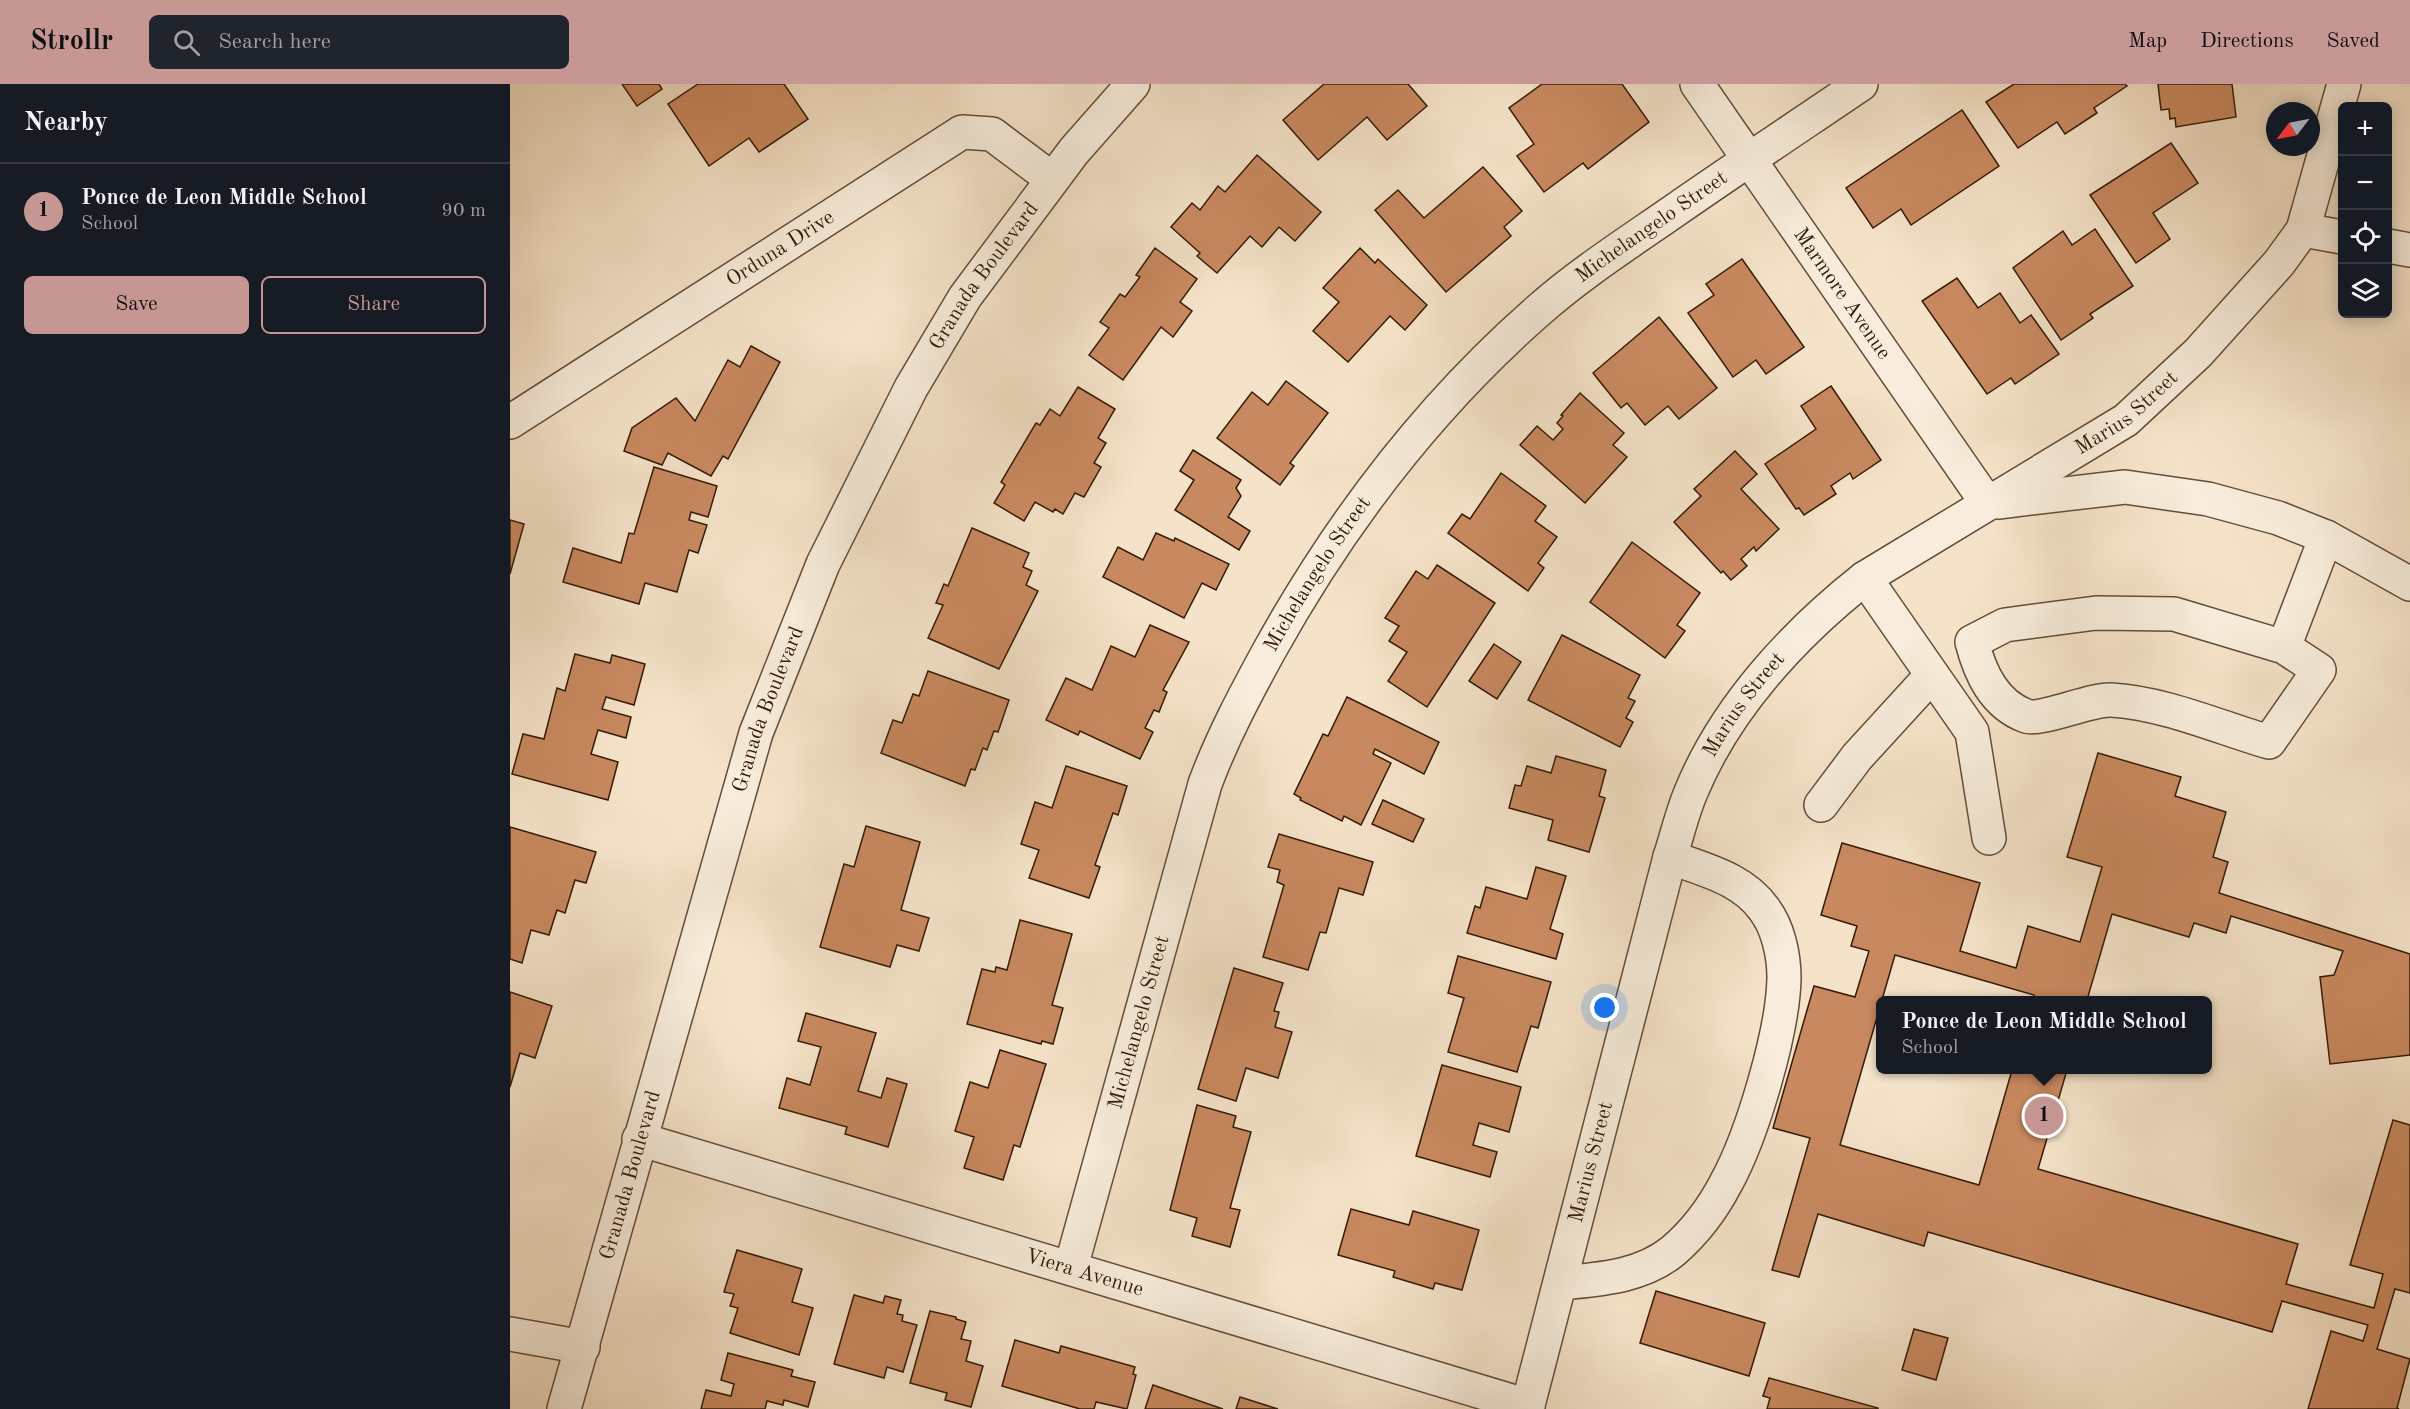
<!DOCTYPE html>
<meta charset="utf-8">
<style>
:root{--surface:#171b24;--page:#20242c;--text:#f1f3f6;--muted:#9ea1a6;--line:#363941;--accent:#c59692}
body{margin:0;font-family:"Old Standard TT",serif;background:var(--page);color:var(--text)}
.controls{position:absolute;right:18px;top:18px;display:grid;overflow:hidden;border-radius:9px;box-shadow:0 3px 15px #0003}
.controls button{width:54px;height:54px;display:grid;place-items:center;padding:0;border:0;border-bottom:2px solid var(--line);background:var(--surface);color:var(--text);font:30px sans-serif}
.compass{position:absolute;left:1756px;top:18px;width:54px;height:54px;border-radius:50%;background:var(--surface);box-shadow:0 3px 15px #0003;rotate:238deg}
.you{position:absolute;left:1095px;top:924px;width:21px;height:21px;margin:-15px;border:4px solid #fff;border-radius:50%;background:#1a73e8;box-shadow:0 0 0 9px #1a73e833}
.badge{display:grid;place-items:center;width:39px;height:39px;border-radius:50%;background:var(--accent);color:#111;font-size:20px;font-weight:700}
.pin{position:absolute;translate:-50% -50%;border:3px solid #fff;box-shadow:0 2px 6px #0006}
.popup{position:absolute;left:1366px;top:912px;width:336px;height:78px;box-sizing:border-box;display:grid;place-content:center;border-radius:9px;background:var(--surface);filter:drop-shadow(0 2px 4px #0005);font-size:20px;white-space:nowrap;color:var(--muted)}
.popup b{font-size:22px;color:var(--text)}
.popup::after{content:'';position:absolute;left:50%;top:100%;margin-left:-12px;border:12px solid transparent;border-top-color:var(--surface)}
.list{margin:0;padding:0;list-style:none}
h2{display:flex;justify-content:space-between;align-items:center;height:78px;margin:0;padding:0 24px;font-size:26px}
h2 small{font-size:20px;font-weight:400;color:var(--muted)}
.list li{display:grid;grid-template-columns:39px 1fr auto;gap:18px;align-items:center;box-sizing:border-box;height:96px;padding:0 24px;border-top:2px solid var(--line)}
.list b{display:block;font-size:22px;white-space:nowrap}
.list p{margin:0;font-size:20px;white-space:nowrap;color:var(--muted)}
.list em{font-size:20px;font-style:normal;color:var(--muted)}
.actions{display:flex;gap:12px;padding:18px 24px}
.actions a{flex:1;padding:14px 0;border:2px solid var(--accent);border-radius:9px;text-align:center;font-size:21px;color:var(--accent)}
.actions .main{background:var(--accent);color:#111}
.icon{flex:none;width:33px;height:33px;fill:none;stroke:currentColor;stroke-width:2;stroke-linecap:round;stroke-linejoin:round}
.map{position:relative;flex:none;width:1900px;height:1325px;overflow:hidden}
header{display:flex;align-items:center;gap:36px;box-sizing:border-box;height:84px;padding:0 30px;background:var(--accent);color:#111}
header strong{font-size:28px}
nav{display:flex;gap:33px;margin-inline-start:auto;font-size:21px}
.search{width:420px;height:54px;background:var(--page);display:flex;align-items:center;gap:15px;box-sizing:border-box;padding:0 21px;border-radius:9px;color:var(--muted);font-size:22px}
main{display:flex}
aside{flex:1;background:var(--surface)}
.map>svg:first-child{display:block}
</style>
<header>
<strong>Strollr</strong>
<div class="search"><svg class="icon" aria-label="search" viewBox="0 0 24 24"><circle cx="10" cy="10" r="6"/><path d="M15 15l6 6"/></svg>Search here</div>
<nav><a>Map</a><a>Directions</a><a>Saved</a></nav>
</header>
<main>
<aside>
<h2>Nearby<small></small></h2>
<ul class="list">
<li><span class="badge">1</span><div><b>Ponce de Leon Middle School</b><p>School</p></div><em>90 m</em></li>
</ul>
<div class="actions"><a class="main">Save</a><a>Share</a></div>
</aside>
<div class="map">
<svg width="1900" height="1325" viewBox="0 0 1900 1325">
<rect width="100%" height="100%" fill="#f5e3c9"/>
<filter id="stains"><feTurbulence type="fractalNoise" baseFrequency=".00333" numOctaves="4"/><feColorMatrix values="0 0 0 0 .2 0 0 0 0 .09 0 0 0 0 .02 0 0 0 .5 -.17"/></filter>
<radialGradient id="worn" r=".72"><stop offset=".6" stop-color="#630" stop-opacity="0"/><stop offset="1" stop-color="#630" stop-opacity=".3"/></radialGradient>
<g fill="#c98960" stroke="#341b07" stroke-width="1.5">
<path d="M112 0H149L152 5 127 22Z"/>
<path d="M188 0H274L298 35 249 68 239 54 199 82 158 20Z"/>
<path d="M814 0H898L917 22 877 56 857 33 808 76 773 36Z"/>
<path d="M1032 0H1112L1139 38 1078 85 1073 79 1034 108 1007 72 1024 60 999 24Z"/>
<path d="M1504 0H1615L1617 2 1584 24 1587 29 1555 50 1547 38 1508 64 1476 18Z"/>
<path d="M1648 0H1722L1726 33 1666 43 1665 34 1660 35 1659 25 1651 26Z"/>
<path d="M1452 26 1489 82 1401 141 1391 125 1363 144 1336 104Z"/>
<path d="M1661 59 1688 99 1643 129 1660 155 1626 179 1580 111Z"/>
<path d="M747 71 811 128 785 157 769 143 752 163 740 152 707 189 687 172 690 169 661 143 682 119 690 126 708 102 715 108Z"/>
<path d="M973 83 1012 127 994 143 1001 152 936 208 865 126 888 106 914 134Z"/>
<path d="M1585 145 1623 202 1580 230 1583 234 1551 256 1503 184 1553 147 1562 161Z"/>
<path d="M645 164 687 195 670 218 682 227 663 253 651 243 613 296 579 271 599 244 590 238 610 210 615 213 630 193 626 191Z"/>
<path d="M850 164 865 179 868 175 917 221 895 246 880 232 838 278 803 247 829 218 813 204Z"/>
<path d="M1232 175 1294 263 1256 290 1246 276 1223 293 1178 229 1204 211 1196 200Z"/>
<path d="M1447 194 1468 224 1490 209 1510 239 1521 231 1549 270 1505 300 1501 294 1477 310 1412 217Z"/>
<path d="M1149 233 1207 304 1169 335 1158 322 1135 341 1117 319 1111 324 1083 289Z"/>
<path d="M241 262 270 278 218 375 213 372 201 392 158 369 152 381 114 367 122 344 166 314 185 337 218 276 230 283Z"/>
<path d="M776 297 818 329 780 379 784 382 770 401 707 354 742 308 758 321Z"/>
<path d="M1321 302 1371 376 1343 395 1340 389 1321 402 1326 410 1294 431 1289 424 1286 425 1255 380 1306 345 1291 322Z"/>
<path d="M568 303 605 325 588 354 596 359 584 379 591 383 574 413 565 409 553 430 545 425 543 428 525 418 514 437 484 419 495 401 491 398 526 339 530 341 540 325 550 332Z"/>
<path d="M1070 309 1114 349 1103 361 1117 373 1075 419 1010 361 1027 342 1043 356 1053 345 1047 339 1053 332 1051 331Z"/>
<path d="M683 366 731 396 726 404 731 412 718 433 740 447 729 466 665 426 684 396 670 387Z"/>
<path d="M1225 367 1247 390 1231 405 1269 445 1246 467 1244 463 1231 475 1237 482 1221 496 1213 487 1211 489 1164 438 1191 412 1184 405Z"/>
<path d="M144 383 207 402 198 433 181 428 179 436 197 441 188 469 179 466 167 508 135 499 129 520 53 498 63 464 111 479 119 449 124 450Z"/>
<path d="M991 389 1036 422 1025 437 1047 453 1028 479 1034 484 1018 507 938 449 952 430 960 435Z"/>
<path d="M0 436 14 440 0 490Z"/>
<path d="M462 444 519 469 513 483 522 487 516 501 528 507 489 585 418 554 433 521 426 519 434 500 438 502Z"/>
<path d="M646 449 664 457 665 454 719 480 706 506 692 499 674 534 593 493 608 463 633 476Z"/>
<path d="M1122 458 1190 509 1167 541 1175 547 1155 574 1080 518Z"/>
<path d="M927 481 985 519 917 623 878 597 897 568 879 557 889 542 875 534 906 487 918 495Z"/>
<path d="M640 541 679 558 653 606 657 608 649 628 644 626 635 644 643 648 630 675 570 647 568 651 536 636 556 594 582 606 601 562 625 573Z"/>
<path d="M1052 551 1130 591 1118 614 1125 617 1116 634 1123 638 1110 663 1018 616Z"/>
<path d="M984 560 1011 578 987 615 959 597Z"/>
<path d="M65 570 100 579 102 571 135 580 124 621 96 613 92 625 121 633 116 654 88 646 81 670 108 678 98 716 2 690 13 650 34 655 47 604 55 607Z"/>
<path d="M418 587 499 616 488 648 484 647 477 666 473 664 465 686 461 685 455 702 371 669 383 636 392 639 403 610 409 612Z"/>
<path d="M837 613 929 658 914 690 865 665 863 670 881 679 851 741 834 732 832 737 790 716 791 714 784 710 813 650 818 652Z"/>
<path d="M1588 669 1671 693 1665 712 1716 728 1703 773 1718 778 1709 809 1900 870V971L1820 980 1810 893 1824 891 1833 867 1721 832 1716 849 1684 839 1679 853 1602 830 1577 916H1522L1524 911 1385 871 1330 1061 1469 1101 1502 986H1557L1528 1085 1788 1160 1776 1200 1864 1224 1873 1190 1840 1181 1883 1036 1900 1041V1209L1885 1205 1867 1265 1900 1275 1887 1324 1889 1325H1798L1821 1247 1853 1257 1858 1241 1772 1217 1762 1248 1418 1148 1414 1162 1308 1130 1289 1193 1262 1186 1300 1054 1263 1044 1304 902 1345 913 1359 867 1341 862 1347 842 1311 831 1332 759 1470 799 1450 867 1506 884 1518 842 1570 858 1592 783 1557 773Z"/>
<path d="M1046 672 1096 686 1089 712 1095 714 1079 768 1038 756 1043 736 999 724 1005 701 1011 702 1017 682 1041 689Z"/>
<path d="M556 682 617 702 608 731 603 729 585 781 590 783 579 814 519 794 529 766 511 760 525 718 542 724Z"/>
<path d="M873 716 914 735 903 758 862 740Z"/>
<path d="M356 742 410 758 391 826 419 834 409 867 387 861 380 883 310 863 334 780 344 783Z"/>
<path d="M0 743 86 768 76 799 65 796 55 829 47 826 39 851 21 846 12 879 0 875Z"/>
<path d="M769 750 863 778 853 811 829 804 816 849 810 848 798 886 753 873 774 801 767 798 770 786 758 783Z"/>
<path d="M1026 783 1056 792 1040 845 1053 850 1046 875 957 849 965 822 970 824 976 803 1017 815Z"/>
<path d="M510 836 562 850 542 921 553 924 543 960 532 957 531 960 457 940 472 885 485 888 486 883 497 886Z"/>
<path d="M948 872 1041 898 1028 944 1021 942 1007 988 938 968 954 914 938 909Z"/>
<path d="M724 884 773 899 764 927 769 928 765 943 782 948 768 994 736 984 726 1017 688 1005Z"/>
<path d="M0 908 42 922 25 974 10 969 0 1003Z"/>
<path d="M296 929 366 949 348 1007 371 1014 377 994 397 1000 378 1063 335 1050 337 1043 269 1024 277 994 300 1001 311 963 288 957Z"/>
<path d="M490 966 536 980 510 1063 504 1061 493 1096 454 1084 464 1053 445 1047 460 998 478 1004Z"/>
<path d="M932 981 1011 1003 999 1048 969 1039 963 1061 987 1068 980 1093 906 1072Z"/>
<path d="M687 1021 726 1032 723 1043 741 1048 720 1124 730 1126 720 1163 682 1152 687 1134 660 1126Z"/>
<path d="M841 1125 899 1141 903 1127 969 1146 952 1206 925 1199 923 1205 883 1193 885 1187 828 1171Z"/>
<path d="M227 1166 292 1185 282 1218 303 1224 289 1271 220 1249 228 1224 220 1222 224 1210 214 1208Z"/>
<path d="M1146 1207 1255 1239 1239 1292 1130 1259Z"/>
<path d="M344 1211 373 1219 375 1212 391 1216 387 1230 393 1231 392 1237 407 1241 393 1288 377 1283 374 1294 324 1280Z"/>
<path d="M420 1227 446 1233V1235L456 1238 451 1255 461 1257 456 1277 473 1282 461 1323 435 1316 437 1309 400 1299Z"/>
<path d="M1404 1245 1438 1254 1426 1296 1392 1286Z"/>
<path d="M505 1256 549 1269 551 1262 625 1283 623 1290 626 1291 617 1325 586 1318 584 1325H570L492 1302Z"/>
<path d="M218 1269 283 1286 281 1292 305 1298 298 1323 274 1316 273 1321 257 1317 255 1325H191L196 1306 221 1312 224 1300 211 1296Z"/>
<path d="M1259 1294 1368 1324V1325H1257L1260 1314 1253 1312Z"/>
<path d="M643 1301 713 1325H635Z"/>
<path d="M730 1313 768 1325H726Z"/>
</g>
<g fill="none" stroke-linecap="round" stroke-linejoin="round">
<g stroke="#644d38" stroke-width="36">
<g id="minor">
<path id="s1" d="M1187 0 1477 419"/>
<path d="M1793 146 1832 153"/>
<path d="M1878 162 1900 166"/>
<path id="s2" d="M0 338 452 48 482 50 542 95"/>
<path d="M1488 418 1615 403 1698 415 1768 434 1816 453 1900 500"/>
<path d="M1355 494 1462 648 1479 754"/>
<path d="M1774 563 1664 530 1586 529 1495 541 1462 558C1470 589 1484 620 1516 632 1531 637 1581 615 1601 616 1654 619 1708 643 1759 658L1809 586 1774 563 1816 453"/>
<path d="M1311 721 1347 673 1422 591"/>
<path id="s3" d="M129 1055 1018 1322"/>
<path id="s4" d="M561 1183 695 700C712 654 735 611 759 567 830 439 918 323 1029 226 1071 189 1118 159 1164 127 1226 84 1289 42 1351 0"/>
<path d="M1051 1199C1090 1195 1131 1193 1163 1167 1184 1149 1203 1124 1216 1099 1242 1052 1273 948 1274 894 1274 871 1268 843 1254 825 1232 794 1194 786 1160 773"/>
<path d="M0 1250 73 1263"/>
<path id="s5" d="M54 1325 246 649 313 480 401 304 455 213 564 67 623 0"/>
<path id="s6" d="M1017 1325 1160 773C1167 752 1172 729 1181 708 1216 623 1284 550 1355 494L1616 336 1688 269 1769 179 1793 146 1834 0"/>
</g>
</g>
<use href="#minor" stroke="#f8eddc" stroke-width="33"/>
</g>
<g text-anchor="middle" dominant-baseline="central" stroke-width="4.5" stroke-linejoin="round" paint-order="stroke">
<g font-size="21" fill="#341b07" stroke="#f8eddc">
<text stroke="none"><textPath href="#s4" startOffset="1226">Michelangelo Street</textPath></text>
<text stroke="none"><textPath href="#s2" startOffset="321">Orduna Drive</textPath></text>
<text stroke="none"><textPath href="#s5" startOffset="1215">Granada Boulevard</textPath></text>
<text stroke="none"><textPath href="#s1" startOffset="255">Marmore Avenue</textPath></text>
<text stroke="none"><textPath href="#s6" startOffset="1227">Marius Street</textPath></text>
<text stroke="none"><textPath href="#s4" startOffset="740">Michelangelo Street</textPath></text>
<text stroke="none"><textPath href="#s6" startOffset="741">Marius Street</textPath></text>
<text stroke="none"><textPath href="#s5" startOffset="729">Granada Boulevard</textPath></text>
<text stroke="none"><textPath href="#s4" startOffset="254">Michelangelo Street</textPath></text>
<text stroke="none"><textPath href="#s6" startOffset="255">Marius Street</textPath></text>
<text stroke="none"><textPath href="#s5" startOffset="243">Granada Boulevard</textPath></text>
<text stroke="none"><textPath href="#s3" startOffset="465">Viera Avenue</textPath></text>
</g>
</g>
<rect width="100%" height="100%" filter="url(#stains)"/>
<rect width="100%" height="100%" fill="url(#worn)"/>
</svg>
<div class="controls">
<button>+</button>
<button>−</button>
<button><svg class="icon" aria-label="locate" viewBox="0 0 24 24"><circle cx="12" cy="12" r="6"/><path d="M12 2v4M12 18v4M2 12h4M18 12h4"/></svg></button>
<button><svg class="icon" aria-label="layers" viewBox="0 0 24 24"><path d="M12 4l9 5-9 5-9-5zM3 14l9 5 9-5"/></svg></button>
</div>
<svg class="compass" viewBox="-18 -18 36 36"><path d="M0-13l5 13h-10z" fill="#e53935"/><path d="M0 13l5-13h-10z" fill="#9ea1a6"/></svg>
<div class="you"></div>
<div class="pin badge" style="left:1534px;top:1032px">1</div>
<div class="popup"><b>Ponce de Leon Middle School</b>School</div>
</div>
</main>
